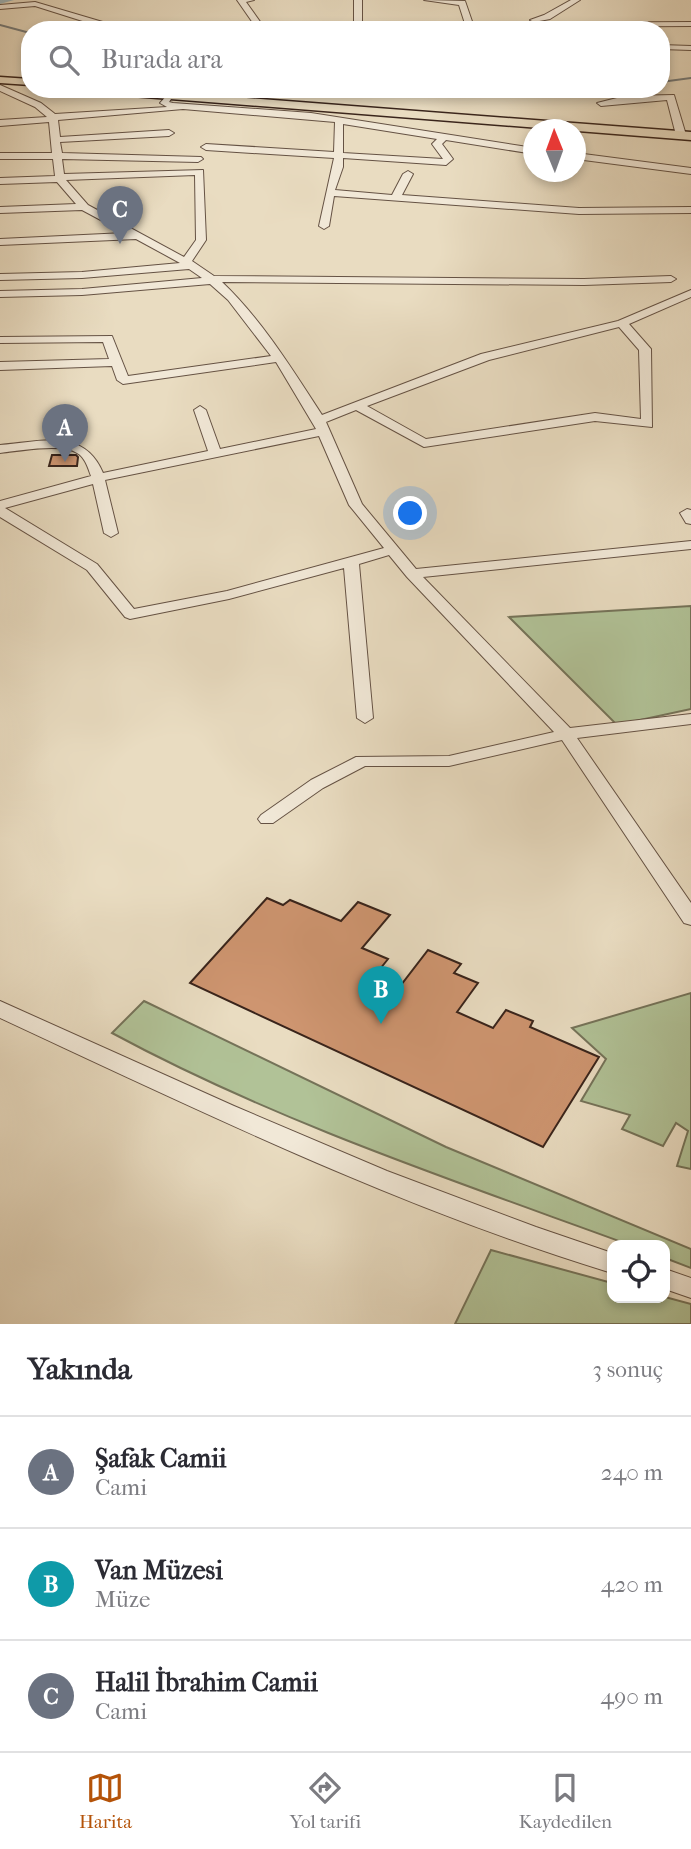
<!DOCTYPE html>
<html lang="tr">
<meta charset="utf-8">
<style>
:root{--surface:#fff;--page:#f2f2f3;--text:#2b2b33;--muted:#7c7c81;--line:#e1e1e2;--accent:#b45309}
body{margin:0;font-family:"IM FELL French Canon",serif;background:var(--page);color:var(--text)}
.controls{position:absolute;right:21px;bottom:21px;display:grid;overflow:hidden;border-radius:14px;box-shadow:0 4px 10px #0003}
.controls button{width:63px;height:63px;display:grid;place-items:center;padding:0;border:0;border-bottom:2px solid var(--line);background:var(--surface);color:var(--text);font:35px sans-serif}
.compass{position:absolute;left:523px;top:119px;width:63px;height:63px;border-radius:50%;background:var(--surface);box-shadow:0 4px 10px #0003;rotate:359deg}
.you{position:absolute;left:411px;top:514px;width:24px;height:24px;margin:-18px;border:5px solid #fff;border-radius:50%;background:#1a73e8;box-shadow:0 0 0 10px #1a73e833}
.badge{display:grid;place-items:center;width:46px;height:46px;border-radius:50%;background:var(--accent);color:#fff;font-size:23px;font-weight:700}
.pin{position:absolute;translate:-50% -58px;filter:drop-shadow(0 2px 4px #0008)}
.pin::after{content:'';position:absolute;top:37px;width:24px;height:21px;background:inherit;clip-path:polygon(0 0,100% 0,50% 100%)}
.list{margin:0;padding:0;list-style:none}
h2{display:flex;justify-content:space-between;align-items:center;height:91px;margin:0;padding:0 28px;font-size:30px}
h2 small{font-size:23px;font-weight:400;color:var(--muted)}
.list li{display:grid;grid-template-columns:46px 1fr auto;gap:21px;align-items:center;box-sizing:border-box;height:112px;padding:0 28px;border-top:2px solid var(--line)}
.list b{display:block;font-size:26px;white-space:nowrap}
.list p{margin:0;font-size:23px;white-space:nowrap;color:var(--muted)}
.list em{font-size:23px;font-style:normal;color:var(--muted)}
.icon{flex:none;width:38px;height:38px;fill:none;stroke:currentColor;stroke-width:2;stroke-linecap:round;stroke-linejoin:round}
.map{position:relative;flex:none;width:691px;height:1324px;overflow:hidden}
.search{position:absolute;background:var(--surface);box-shadow:0 4px 10px #0003;left:21px;right:21px;top:21px;height:77px;display:flex;align-items:center;gap:18px;box-sizing:border-box;padding:0 24px;border-radius:28px;color:var(--muted);font-size:26px}
.sheet{height:427px;background:var(--surface)}
nav{display:flex;justify-content:space-around;align-items:center;box-sizing:border-box;height:98px;border-top:2px solid var(--line);background:var(--surface);font-size:19px;color:var(--muted)}
nav a{display:grid;justify-items:center;gap:4px}
nav .on{color:var(--accent)}
.map>svg:first-child{display:block}
</style>
<div class="map">
<svg width="691" height="1324" viewBox="0 0 691 1324">
<rect width="100%" height="100%" fill="#e9dcc1"/>
<filter id="stains"><feTurbulence type="fractalNoise" baseFrequency=".00286" numOctaves="4"/><feColorMatrix values="0 0 0 0 .2 0 0 0 0 .09 0 0 0 0 .02 0 0 0 .5 -.17"/></filter>
<radialGradient id="worn" r=".72"><stop offset=".6" stop-color="#630" stop-opacity="0"/><stop offset="1" stop-color="#630" stop-opacity=".3"/></radialGradient>
<g fill="#b1c297" stroke="#757359" stroke-width="2">
<path d="M691 606V709L617 725 509 617Z"/>
<path d="M691 993V1169L677 1166 688 1131 676 1123 663 1146 622 1129 630 1115 581 1101 606 1059 572 1028Z"/>
<path d="M144 1001 446 1147 691 1249V1268L665 1258V1245H630C455 1181 277 1122 112 1033Z"/>
<path d="M491 1250 612 1283V1298L665 1297 691 1304V1324H455Z"/>
</g>
<g fill="none" stroke-linecap="round" stroke-linejoin="round">
<g stroke="#767d7d" stroke-width="2">
<path d="M0 25 30 33"/>
<path d="M661 82 691 78"/>
<path d="M484 89C532 93 581 102 628 89"/>
</g>
<path fill="#9fb8bf" fill-rule="evenodd" d="M0 0H14L0 4Z"/>
</g>
<g fill="#ce9570" stroke="#39241b" stroke-width="2">
<path d="M52 455H76L78 457 77 466H49Z"/>
<path d="M267 898 283 905 290 900 341 921 358 902 390 915 362 948 388 959 376 974 401 985 428 950 461 964 454 973 478 983 457 1012 493 1028 506 1010 533 1021 530 1027 599 1057 543 1147 190 983Z"/>
</g>
<g fill="none" stroke-linecap="round" stroke-linejoin="round">
<g stroke="#655244" stroke-width="2">
<g id="minor">
<path d="M237 0H254L246 2 266 30H258Z"/>
<rect x="354" y="0" width="8" height="30"/>
<path d="M424 0 465 1 475 30H467L459 5Z"/>
<path d="M571 0H580L550 19 534 22 530 20 544 15Z"/>
<path d="M35 2 123 28 124 30H111L35 6 0 9V5Z"/>
<path d="M691 22V26L528 27 524 25 528 23Z"/>
<path d="M661 45 691 46V50L661 49Z"/>
<path d="M0 85 41 103 55 114 167 107 160 103 169 93 173 96 169 102 173 103 311 113 534 148V154L446 140 442 144 453 159 446 165 343 158V167L335 190 392 195 403 174 408 171 413 174 402 195 579 208 691 207V213L579 214 334 196 329 226 324 229 319 226 334 158 206 150 201 147 206 144 334 152 335 122 183 109 58 120 60 137 169 130 174 133 169 136 60 142 62 153 201 157 203 159 198 162 62 159 64 174 203 170 206 240 192 261 214 276 584 279 671 276 676 279 671 282 584 285 222 282C262 320 292 369 322 415L481 354 618 321 691 290V297L629 324 651 349 652 427 595 421 424 447 356 410 326 422 362 504 416 569 691 541V549L423 577 570 728 691 714V724L577 738 691 903V925L684 923 562 740 449 766H365L323 788 273 823H261L258 819 261 815 311 780 356 757 449 756 554 732 407 577 389 555 359 564 373 718 365 723 357 718 344 568 229 599 130 619 125 617 87 570 0 517V501L91 476C88 468 85 457 77 453 62 443 18 451 0 453V445C40 442 84 427 103 473L208 451 194 410 200 406 206 410 220 449 316 429 276 362 123 384 117 380 112 366 0 370V362L109 359 103 342 0 343V337L112 336 128 376 271 356 228 300 210 284 82 295 0 297V291L82 289 202 278 189 269 82 278 0 280V274L82 272 180 263 136 239 0 245V239L125 233 82 210 0 213V207L76 204 57 182 0 184V178L55 176 53 159H0V153H52L49 122 0 126V120L47 117 35 107 0 91ZM343 124 437 139 432 144 443 159 343 153ZM195 175 196 240 184 257 88 205 66 180ZM619 327 639 350 641 419 595 413 426 439 367 406 489 360ZM319 436 349 505 384 548 227 591 134 609 97 564 5 508 93 484 104 533 111 537 118 533 105 480Z"/>
<path d="M674 95 686 135 681 138 676 135 667 100 601 106 597 103 625 96Z"/>
<path d="M576 153 691 168V174L576 159Z"/>
<path d="M687 509 691 510V524L686 523 680 513Z"/>
<path d="M0 1001 234 1106 387 1171 536 1227 612 1253V1273C401 1209 200 1111 0 1018Z"/>
<path d="M665 1269 691 1278V1298L665 1289Z"/>
</g>
</g>
<g stroke="#39241b" stroke-width="3">
<g id="major">
<path d="M0 77 30 79V85L0 83Z"/>
<path d="M76 89H128L691 132V140L81 92Z"/>
</g>
</g>
<use href="#minor" fill="#f1e8d7" fill-rule="evenodd"/>
<use href="#major" fill="#e9dcc1" fill-rule="evenodd"/>
</g>
<rect width="100%" height="100%" filter="url(#stains)"/>
<rect width="100%" height="100%" fill="url(#worn)"/>
</svg>
<div class="controls">
<button><svg class="icon" aria-label="locate" viewBox="0 0 24 24"><circle cx="12" cy="12" r="6"/><path d="M12 2v4M12 18v4M2 12h4M18 12h4"/></svg></button>
</div>
<svg class="compass" viewBox="-18 -18 36 36"><path d="M0-13l5 13h-10z" fill="#e53935"/><path d="M0 13l5-13h-10z" fill="#7c7c81"/></svg>
<div class="you"></div>
<div class="pin badge" style="left:65px;top:462px;background:#6b7280">A</div>
<div class="pin badge" style="left:381px;top:1024px;background:#0f9aa8">B</div>
<div class="pin badge" style="left:120px;top:244px;background:#6b7280">C</div>
<div class="search"><svg class="icon" aria-label="search" viewBox="0 0 24 24"><circle cx="10" cy="10" r="6"/><path d="M15 15l6 6"/></svg>Burada ara</div>
</div>
<section class="sheet">
<h2>Yakında<small>3 sonuç</small></h2>
<ul class="list">
<li><span class="badge" style="background:#6b7280">A</span><div><b>Şafak Camii</b><p>Cami</p></div><em>240 m</em></li>
<li><span class="badge" style="background:#0f9aa8">B</span><div><b>Van Müzesi</b><p>Müze</p></div><em>420 m</em></li>
<li><span class="badge" style="background:#6b7280">C</span><div><b>Halil İbrahim Camii</b><p>Cami</p></div><em>490 m</em></li>
</ul>
</section>
<nav>
<a class="on"><svg class="icon" aria-label="map" viewBox="0 0 24 24"><path d="M3 6l6-2 6 2 6-2v14l-6 2-6-2-6 2zM9 4v14M15 6v14"/></svg>Harita</a>
<a><svg class="icon" aria-label="directions" viewBox="0 0 24 24"><path d="M12 3l9 9-9 9-9-9zM9 14v-3h6M13 9l2 2-2 2"/></svg>Yol tarifi</a>
<a><svg class="icon" aria-label="saved" viewBox="0 0 24 24"><path d="M7 4h10v16l-5-4-5 4z"/></svg>Kaydedilen</a>
</nav>
